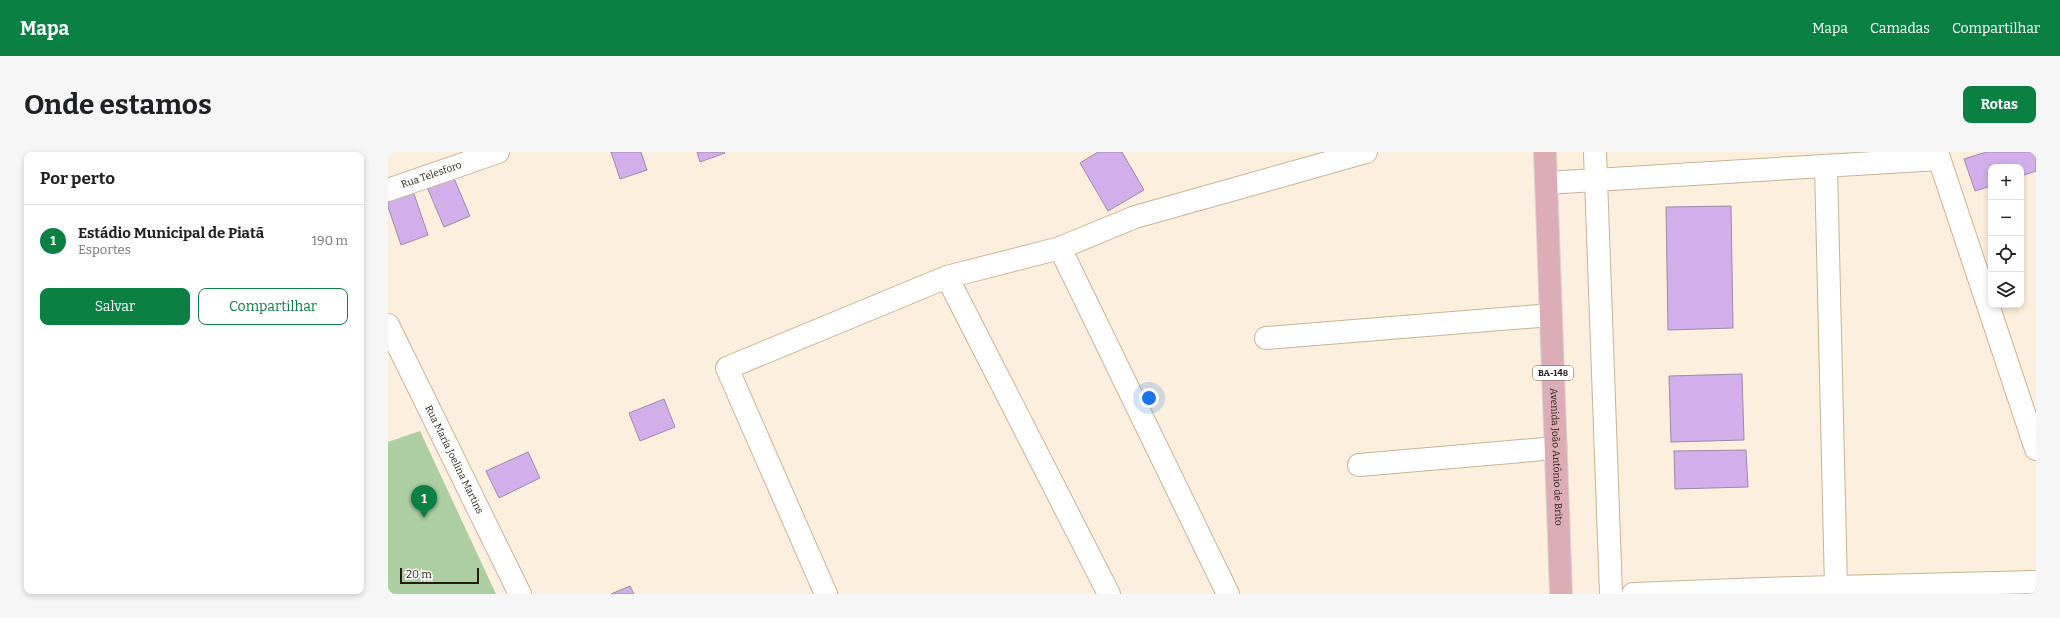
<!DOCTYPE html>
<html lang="pt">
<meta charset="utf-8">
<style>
:root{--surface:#fff;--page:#f6f6f6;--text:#202124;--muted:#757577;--line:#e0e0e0;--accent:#0b8043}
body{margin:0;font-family:Bitter,serif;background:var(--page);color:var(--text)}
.controls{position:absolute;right:12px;top:12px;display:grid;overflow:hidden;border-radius:8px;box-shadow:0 2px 6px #0003}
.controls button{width:36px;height:36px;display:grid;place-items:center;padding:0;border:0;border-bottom:1px solid var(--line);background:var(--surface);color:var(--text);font:20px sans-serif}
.scale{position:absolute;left:12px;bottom:10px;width:79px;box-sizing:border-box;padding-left:4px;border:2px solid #241c11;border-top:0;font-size:11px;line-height:14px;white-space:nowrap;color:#241c11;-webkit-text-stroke:3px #fff;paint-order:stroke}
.you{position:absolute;left:761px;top:246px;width:14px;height:14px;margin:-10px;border:3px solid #fff;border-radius:50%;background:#1a73e8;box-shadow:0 0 0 6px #1a73e833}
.badge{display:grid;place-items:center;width:26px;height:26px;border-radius:50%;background:var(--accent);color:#fff;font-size:13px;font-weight:700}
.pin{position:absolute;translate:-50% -33px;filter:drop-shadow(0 1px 2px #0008)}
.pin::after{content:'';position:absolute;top:21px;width:14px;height:12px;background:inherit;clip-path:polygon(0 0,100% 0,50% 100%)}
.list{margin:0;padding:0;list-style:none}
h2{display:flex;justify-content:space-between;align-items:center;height:52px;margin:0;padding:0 16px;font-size:17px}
h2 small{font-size:13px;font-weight:400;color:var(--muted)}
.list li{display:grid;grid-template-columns:26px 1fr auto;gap:12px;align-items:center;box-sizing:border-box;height:72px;padding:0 16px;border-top:1px solid var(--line)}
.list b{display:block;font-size:15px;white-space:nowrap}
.list p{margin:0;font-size:13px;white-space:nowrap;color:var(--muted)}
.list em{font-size:13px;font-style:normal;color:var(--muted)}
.actions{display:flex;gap:8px;padding:12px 16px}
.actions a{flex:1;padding:9px 0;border:1px solid var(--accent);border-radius:8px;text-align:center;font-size:14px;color:var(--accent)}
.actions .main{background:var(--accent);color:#fff}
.icon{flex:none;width:22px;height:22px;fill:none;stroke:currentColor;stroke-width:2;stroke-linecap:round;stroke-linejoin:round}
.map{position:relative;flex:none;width:1648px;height:442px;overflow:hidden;border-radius:8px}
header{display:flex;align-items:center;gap:24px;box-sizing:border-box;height:56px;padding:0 20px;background:var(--accent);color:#fff}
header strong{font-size:19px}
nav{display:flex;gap:22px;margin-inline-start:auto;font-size:14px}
.intro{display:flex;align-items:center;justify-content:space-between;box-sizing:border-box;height:96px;padding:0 24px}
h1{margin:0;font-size:28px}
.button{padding:10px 18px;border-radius:8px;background:var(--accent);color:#fff;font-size:14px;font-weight:700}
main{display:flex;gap:24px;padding:0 24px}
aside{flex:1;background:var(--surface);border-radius:8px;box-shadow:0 2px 6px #0003}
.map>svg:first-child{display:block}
</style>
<header>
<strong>Mapa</strong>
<nav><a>Mapa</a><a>Camadas</a><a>Compartilhar</a></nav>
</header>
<div class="intro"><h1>Onde estamos</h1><a class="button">Rotas</a></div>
<main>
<aside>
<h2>Por perto<small></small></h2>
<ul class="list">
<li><span class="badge">1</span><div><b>Estádio Municipal de Piatã</b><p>Esportes</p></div><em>190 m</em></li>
</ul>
<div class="actions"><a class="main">Salvar</a><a>Compartilhar</a></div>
</aside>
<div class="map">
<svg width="1648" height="442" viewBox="0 0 1648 442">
<rect width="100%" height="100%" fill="#fdefde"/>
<path fill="#adcea1" d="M32 279 108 442H0V290Z"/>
<g fill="#d2afeb" stroke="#9b8ba7">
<path d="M223 0H253L259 18 232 27Z"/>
<path d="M309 0H336L337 1 312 10Z"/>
<path d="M710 0H734L756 38 720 59 692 11Z"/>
<path d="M1598 0H1648V19L1633 24V15H1603V34L1587 39 1576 7Z"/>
<path d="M65 24 82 64 56 75 39 35Z"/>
<path d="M25 39 40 83 13 93 0 55V48Z"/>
<path d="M1343 54 1345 176 1280 178 1278 55Z"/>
<path d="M1354 222 1356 288 1283 290 1281 224Z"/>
<path d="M276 247 287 275 252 289 241 261Z"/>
<path d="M1358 298 1360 335 1287 337 1286 299Z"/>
<path d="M140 300 152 326 111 346 98 319Z"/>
<path d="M242 434 246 442H223Z"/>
</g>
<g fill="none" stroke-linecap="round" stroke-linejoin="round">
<g stroke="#c8b397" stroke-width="24">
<g id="street">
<path d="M1207 0 1223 442"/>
<path d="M1549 0 1648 297"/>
<path d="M1438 14 1448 435"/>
<path d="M1158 31 1551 7"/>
<path id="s1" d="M0 38 110 0"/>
<path d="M672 96 840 442"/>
<path d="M559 125 672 96 747 65 978 0"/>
<path id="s2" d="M0 173 132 442"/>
<path d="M878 186 1163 163"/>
<path d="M971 313 1168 296"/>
<path d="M438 442 339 216 559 125 721 442"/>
<path d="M1245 442 1375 437 1648 430"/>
</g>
</g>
<g stroke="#d8d6d4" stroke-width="24">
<g id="primary">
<path id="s3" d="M1157 0 1173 442"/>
</g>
</g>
<use href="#street" stroke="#fff" stroke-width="22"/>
<use href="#primary" stroke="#ddadb7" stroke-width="22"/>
</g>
<g text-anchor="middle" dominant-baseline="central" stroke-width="3" stroke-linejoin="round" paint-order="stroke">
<rect fill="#fff" stroke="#666058" stroke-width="1" x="1145" y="214" width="40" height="14" rx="3"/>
<g font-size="9" font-weight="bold" fill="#241c11">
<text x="1165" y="221">BA-148</text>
</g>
<g font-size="10" fill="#241c11" stroke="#fff">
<text stroke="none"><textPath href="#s1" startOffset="46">Rua Telesforo</textPath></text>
<text stroke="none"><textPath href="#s3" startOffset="305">Avenida João Antônio de Brito</textPath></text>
<text stroke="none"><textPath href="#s2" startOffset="150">Rua Maria Joelina Martins</textPath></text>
</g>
</g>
</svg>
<div class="controls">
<button>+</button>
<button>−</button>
<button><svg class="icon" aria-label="locate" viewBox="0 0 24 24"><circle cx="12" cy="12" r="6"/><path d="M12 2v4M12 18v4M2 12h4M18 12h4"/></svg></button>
<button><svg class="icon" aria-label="layers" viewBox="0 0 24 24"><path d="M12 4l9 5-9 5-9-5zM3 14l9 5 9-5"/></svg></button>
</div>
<div class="scale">20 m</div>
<div class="you"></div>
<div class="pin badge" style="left:36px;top:366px">1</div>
</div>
</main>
